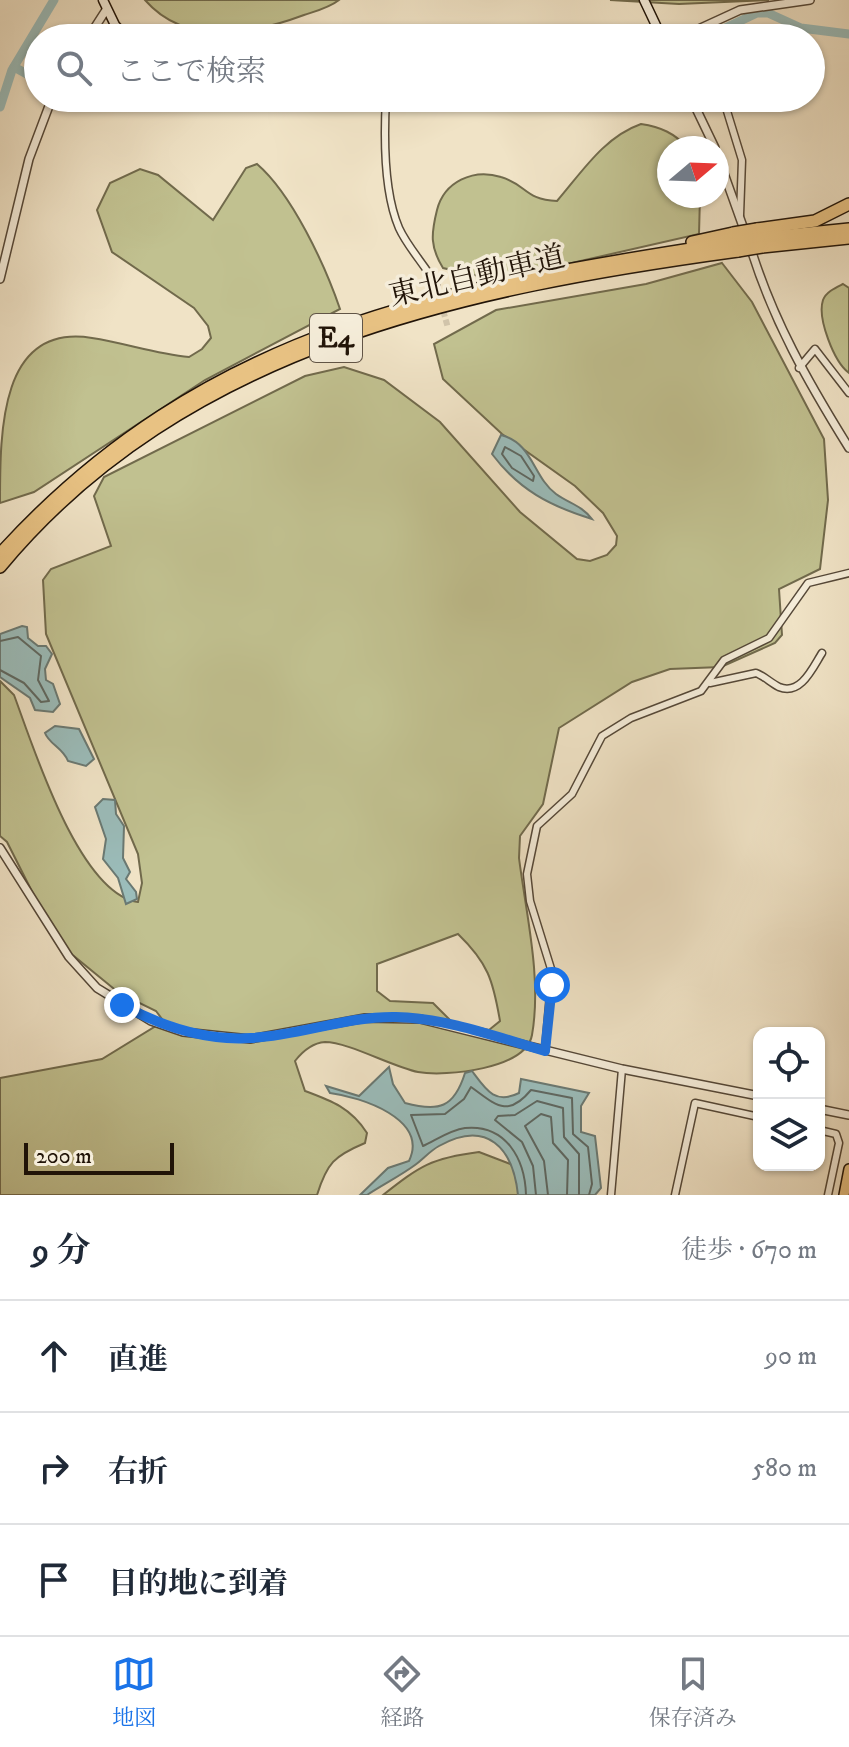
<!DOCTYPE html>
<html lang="ja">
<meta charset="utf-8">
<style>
:root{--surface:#fff;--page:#f6f6f7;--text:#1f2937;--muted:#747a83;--line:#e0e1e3;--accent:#1a73e8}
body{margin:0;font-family:"IM FELL DW Pica","Noto Serif JP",serif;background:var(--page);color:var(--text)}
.controls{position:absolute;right:24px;bottom:24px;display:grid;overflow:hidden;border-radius:16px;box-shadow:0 2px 6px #0004}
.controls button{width:72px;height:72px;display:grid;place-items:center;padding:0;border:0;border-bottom:2px solid var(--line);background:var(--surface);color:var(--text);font:40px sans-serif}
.compass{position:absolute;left:657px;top:136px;width:72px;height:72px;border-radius:50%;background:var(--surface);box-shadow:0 2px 6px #0004;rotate:71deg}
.scale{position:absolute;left:24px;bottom:20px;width:150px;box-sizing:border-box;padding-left:8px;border:4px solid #211408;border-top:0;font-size:22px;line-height:28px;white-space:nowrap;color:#211408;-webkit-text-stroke:6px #f5edda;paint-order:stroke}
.stop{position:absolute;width:24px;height:24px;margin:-18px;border:6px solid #1a73e8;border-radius:50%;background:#fff}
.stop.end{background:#1a73e8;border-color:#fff;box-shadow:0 2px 8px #0008}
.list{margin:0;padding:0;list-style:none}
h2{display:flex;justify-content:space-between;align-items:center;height:104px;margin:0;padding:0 32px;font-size:34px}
h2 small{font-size:26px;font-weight:400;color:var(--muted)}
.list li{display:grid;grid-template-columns:52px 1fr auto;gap:24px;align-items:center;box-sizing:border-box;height:112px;padding:0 32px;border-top:2px solid var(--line)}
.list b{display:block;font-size:30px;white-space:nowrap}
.list em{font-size:26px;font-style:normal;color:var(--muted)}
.icon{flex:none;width:44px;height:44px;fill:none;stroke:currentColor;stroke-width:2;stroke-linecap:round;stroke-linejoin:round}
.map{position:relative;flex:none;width:849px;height:1195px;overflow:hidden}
.search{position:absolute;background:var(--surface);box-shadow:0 2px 6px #0004;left:24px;right:24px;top:24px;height:88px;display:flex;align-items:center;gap:20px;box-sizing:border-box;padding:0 28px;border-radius:44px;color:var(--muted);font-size:30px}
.sheet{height:440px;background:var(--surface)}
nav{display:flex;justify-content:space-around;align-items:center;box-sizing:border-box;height:112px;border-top:2px solid var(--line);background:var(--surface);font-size:22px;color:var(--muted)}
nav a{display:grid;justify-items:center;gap:4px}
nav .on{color:var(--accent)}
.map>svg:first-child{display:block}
</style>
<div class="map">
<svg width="849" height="1195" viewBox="0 0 849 1195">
<rect width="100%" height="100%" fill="#f0e3c6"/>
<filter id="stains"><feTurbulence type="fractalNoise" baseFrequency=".0025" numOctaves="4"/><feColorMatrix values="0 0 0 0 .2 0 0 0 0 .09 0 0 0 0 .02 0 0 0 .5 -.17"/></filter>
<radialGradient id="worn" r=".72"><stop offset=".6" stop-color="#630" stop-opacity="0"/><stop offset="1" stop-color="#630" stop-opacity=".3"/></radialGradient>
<g fill="#c1c190" stroke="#716a4c" stroke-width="2" fill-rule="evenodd">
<path d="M145 0H339C329 8 316 11 304 15 253 34 186 47 145 0Z"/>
<path d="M610 0H769L679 4Z"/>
<path d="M641 124C661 127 674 133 688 148H669V196H700L699 234 497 280 443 268C430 247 431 234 437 210 444 182 473 168 501 177 526 184 525 200 557 201 582 172 604 137 641 124Z"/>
<path d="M257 164C292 194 325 265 340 309L205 380 34 492 0 503C0 430 0 323 92 338 125 343 156 354 189 357L202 349 211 338 208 326 194 308 112 252 97 210 110 183 140 169 158 175 213 220 246 168Z"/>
<path d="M722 263 752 302 824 439 828 500 820 569 779 589 782 635 775 643 721 667 670 669 632 682 559 728 543 804 520 836 519 858C526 914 542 978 532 1035 526 1069 446 1077 418 1072 393 1067 348 1042 325 1042 312 1043 302 1052 295 1061L305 1091C332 1101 351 1108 367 1133L365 1143C334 1156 327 1163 317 1195H0V1078L102 1059 159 1024 162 1019 156 1011 119 993 58 943 7 842 0 836V681L14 695C33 746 79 894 138 902L142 883 138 854 46 634 43 580 51 569 111 546 94 496 104 477 305 376 344 367 384 380 440 422 520 512 577 559 590 561 607 555 616 545 617 536 603 513 575 486 502 434 443 379 434 344 496 310 646 284ZM458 934C488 963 493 980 500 1021L489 1030 452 1022 433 1003 390 1001 377 991V964Z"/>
<path d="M843 284 849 288V373C834 362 817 318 823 300 826 292 835 288 843 284Z"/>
<path d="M479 1152 513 1165 530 1195H383C420 1166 431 1158 479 1152Z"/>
</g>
<g fill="#9bbdbb" stroke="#6a7973" stroke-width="2">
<path d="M501 435C533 443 533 477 556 494 570 504 581 505 592 519 550 506 519 490 492 454Z"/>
<path d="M22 626 27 627 28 638 38 646H46L52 654 45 669 46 680 53 684 60 704 53 712 35 710 30 698 0 677V634Z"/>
<path d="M55 726 79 729 94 759 86 766 68 761C63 748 49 744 45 733Z"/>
<path d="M103 799 115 800 116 814 124 826 123 858 130 872 126 879 136 892 137 899 126 904 118 878 103 859 106 839 95 807Z"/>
<path d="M389 1067 393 1084 405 1103C439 1112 454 1108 465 1073L472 1071C486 1090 495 1105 519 1093L521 1079 589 1093 581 1106V1132L595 1136 601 1188 595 1195H518C513 1148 487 1119 439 1146 430 1151 423 1159 415 1165 400 1176 382 1185 367 1195H360L388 1168 409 1161C429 1119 361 1097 330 1093L326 1086 359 1096Z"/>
</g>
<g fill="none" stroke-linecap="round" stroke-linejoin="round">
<g stroke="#5e6862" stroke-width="2">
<path d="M505 447 521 456 534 476 533 481 512 468 502 454Z"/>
<path d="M0 641 18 637 41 656 38 680 49 701 41 702 24 683 0 670"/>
<path d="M526 1195C525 1159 506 1124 465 1128 450 1130 436 1140 423 1146L411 1115 445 1114 464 1099 471 1087C495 1104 507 1119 531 1090L572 1098 573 1134 588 1147 592 1184 589 1195"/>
<path d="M536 1195 533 1166 522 1142 495 1120 498 1116 515 1115 537 1101 563 1108 564 1137 579 1154V1195"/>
<path d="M548 1195 544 1161 525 1126 541 1114 551 1117 553 1143 568 1160 567 1195"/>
</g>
<g stroke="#9bbdbb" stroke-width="9">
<path d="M704 38 757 13H768L801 28 849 34"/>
<path d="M14 67 38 80"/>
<path d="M94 98H101"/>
<path d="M0 107 12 70 54 0"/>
</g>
<path stroke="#d1c4aa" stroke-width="6" stroke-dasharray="6 3" stroke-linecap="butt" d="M436 285 448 328"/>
<g stroke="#554838" stroke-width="9">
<g id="minor">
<path d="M386 98C384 135 384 193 399 228 408 248 426 266 436 285"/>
<path d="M723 98 742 160 740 215"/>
<path d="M799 368 815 349 849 393"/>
<path d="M710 683 756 673C764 676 771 683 779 687 801 696 813 667 822 653"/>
<path d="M545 1051 552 972 530 901 527 874 537 826 572 794 602 736 631 718 701 691 724 660 769 638 808 583 849 573"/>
<path d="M819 1130 836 1134 839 1143 828 1195"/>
<path d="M611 1195 622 1069"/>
<path d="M675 1195 695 1103 759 1117"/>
</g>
</g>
<g stroke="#554838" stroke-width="10">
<g id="tertiary">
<path d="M88 38 106 10"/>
<path d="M679 38 740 10 810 0"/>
<path d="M691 98 715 148"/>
<path d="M717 154 746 235"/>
<path d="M750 246C773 321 808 382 849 448"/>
<path d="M0 279 29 159 52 98"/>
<path d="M0 848 69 957 97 988 151 1021 183 1032 250 1039 365 1018 420 1019 622 1069 759 1096"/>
<path d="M819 1109 849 1115"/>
</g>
</g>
<g stroke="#211408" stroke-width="11">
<g id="secondary">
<path d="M103 0 115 25 127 38"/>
<path d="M644 0 662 38"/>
</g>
</g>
<g stroke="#211408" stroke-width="12">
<path id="primary" d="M844 1195 849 1169"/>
</g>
<g stroke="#211408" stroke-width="14">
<g id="motorway">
<path d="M757 229 815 221 849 204"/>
<path d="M759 238 849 229"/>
<path d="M692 242 733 233"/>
<path d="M762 247 849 238"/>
<path d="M0 554C205 328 448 286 736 242"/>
<path d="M0 567C184 345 467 288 738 251"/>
</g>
</g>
<use href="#minor" stroke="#f5edda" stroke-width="6"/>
<use href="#tertiary" stroke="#f5edda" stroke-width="7"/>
<use href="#secondary" stroke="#f5edda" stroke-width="8"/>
<use href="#primary" stroke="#e8c283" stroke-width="9"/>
<use href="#motorway" stroke="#e8c283" stroke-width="11"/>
<g stroke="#211408" stroke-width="14" stroke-linecap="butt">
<g id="motorway-bridge">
<path d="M733 233 757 229"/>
<path d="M736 242 759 238"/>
<path d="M738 251 762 247"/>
</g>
</g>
<use href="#motorway-bridge" stroke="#e8c283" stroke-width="11"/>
</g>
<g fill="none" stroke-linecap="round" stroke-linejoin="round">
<path stroke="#1a73e8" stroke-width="10" d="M122 1005C161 1026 205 1041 251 1038 299 1036 346 1016 396 1017 446 1018 497 1037 545 1051L552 985"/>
</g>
<g text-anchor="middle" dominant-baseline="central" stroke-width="7" stroke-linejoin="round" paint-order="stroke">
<rect fill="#f5edda" stroke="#615547" stroke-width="2" x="310" y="314" width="52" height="48" rx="6"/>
<g font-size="28" font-weight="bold" fill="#211408">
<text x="336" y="338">E4</text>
</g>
<g font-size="30" fill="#211408" stroke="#f5edda">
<text transform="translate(477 277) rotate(-13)">東北自動車道</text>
</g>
</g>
<rect width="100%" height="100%" filter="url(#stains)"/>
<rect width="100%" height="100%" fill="url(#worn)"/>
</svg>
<div class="controls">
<button><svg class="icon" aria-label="locate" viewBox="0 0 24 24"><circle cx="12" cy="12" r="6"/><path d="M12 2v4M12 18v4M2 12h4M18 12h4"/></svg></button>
<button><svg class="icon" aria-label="layers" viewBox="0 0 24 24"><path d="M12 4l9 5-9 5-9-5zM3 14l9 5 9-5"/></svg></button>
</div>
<svg class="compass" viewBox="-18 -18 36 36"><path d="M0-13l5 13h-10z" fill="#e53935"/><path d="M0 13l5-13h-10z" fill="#747a83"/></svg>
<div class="scale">200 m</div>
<div class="stop" style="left:552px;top:985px"></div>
<div class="stop end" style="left:122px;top:1005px"></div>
<div class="search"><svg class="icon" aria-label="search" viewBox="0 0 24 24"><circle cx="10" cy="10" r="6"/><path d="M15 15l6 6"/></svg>ここで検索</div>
</div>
<section class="sheet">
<h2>9 分<small>徒歩 · 670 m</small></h2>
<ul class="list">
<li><svg class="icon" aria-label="ahead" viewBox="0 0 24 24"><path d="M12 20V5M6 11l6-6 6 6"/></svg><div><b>直進</b></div><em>90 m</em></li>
<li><svg class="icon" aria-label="right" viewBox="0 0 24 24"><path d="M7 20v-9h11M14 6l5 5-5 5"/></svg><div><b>右折</b></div><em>580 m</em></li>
<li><svg class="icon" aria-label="arrive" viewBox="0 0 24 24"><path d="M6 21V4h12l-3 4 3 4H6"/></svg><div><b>目的地に到着</b></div></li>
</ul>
</section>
<nav>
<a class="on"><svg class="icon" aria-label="map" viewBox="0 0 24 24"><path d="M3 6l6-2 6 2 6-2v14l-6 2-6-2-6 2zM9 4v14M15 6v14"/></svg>地図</a>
<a><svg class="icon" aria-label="directions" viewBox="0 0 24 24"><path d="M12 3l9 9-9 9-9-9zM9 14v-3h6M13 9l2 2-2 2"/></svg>経路</a>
<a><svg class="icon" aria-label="saved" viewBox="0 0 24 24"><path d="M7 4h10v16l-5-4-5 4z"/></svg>保存済み</a>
</nav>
